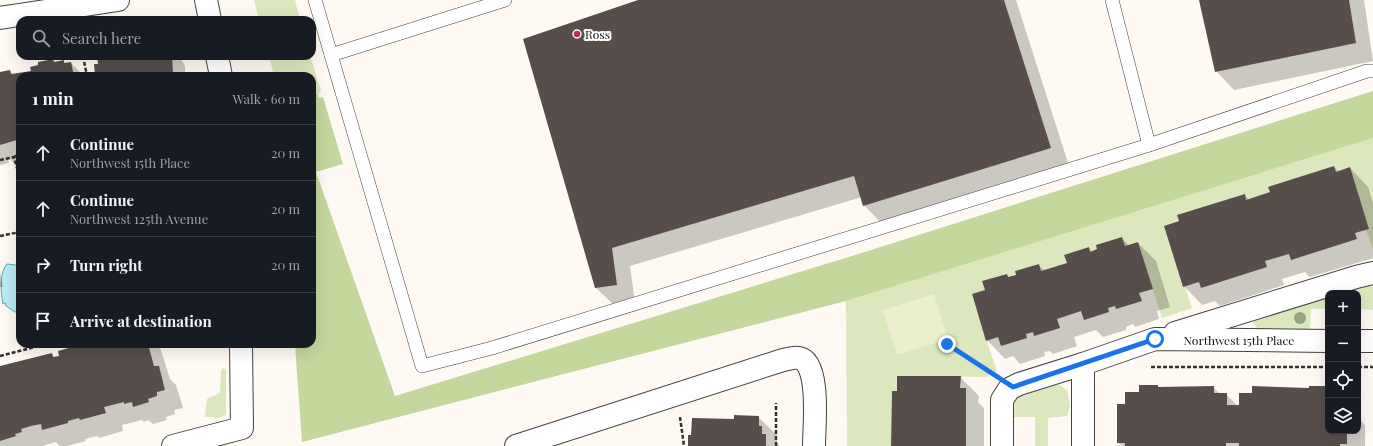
<!DOCTYPE html>
<meta charset="utf-8">
<style>
:root{--surface:#171b24;--page:#20242c;--text:#f1f3f6;--muted:#9ea1a6;--line:#363941}
body{margin:0;font-family:"Playfair Display",serif;background:var(--page);color:var(--text)}
.controls{position:absolute;right:12px;bottom:12px;display:grid;overflow:hidden;border-radius:8px;box-shadow:0 4px 16px #0002}
.controls button{width:36px;height:36px;display:grid;place-items:center;padding:0;border:0;border-bottom:1px solid var(--line);background:var(--surface);color:var(--text);font:20px sans-serif}
.stop{position:absolute;width:12px;height:12px;margin:-9px;border:3px solid #1a73e8;border-radius:50%;background:#fff}
.stop.end{background:#1a73e8;border-color:#fff;box-shadow:0 1px 4px #0008}
.list{margin:0;padding:0;list-style:none}
h2{display:flex;justify-content:space-between;align-items:center;height:52px;margin:0;padding:0 16px;font-size:17px}
h2 small{font-size:13px;font-weight:400;color:var(--muted)}
.list li{display:grid;grid-template-columns:26px 1fr auto;gap:12px;align-items:center;box-sizing:border-box;height:56px;padding:0 16px;border-top:1px solid var(--line)}
.list b{display:block;font-size:15px;white-space:nowrap}
.list p{margin:0;font-size:13px;white-space:nowrap;color:var(--muted)}
.list em{font-size:13px;font-style:normal;color:var(--muted)}
.icon{flex:none;width:22px;height:22px;fill:none;stroke:currentColor;stroke-width:2;stroke-linecap:round;stroke-linejoin:round}
.map{position:relative;flex:none;width:1373px;height:446px;overflow:hidden}
.search{position:absolute;background:var(--surface);box-shadow:0 4px 16px #0002;left:16px;top:16px;width:300px;height:44px;display:flex;align-items:center;gap:10px;box-sizing:border-box;padding:0 14px;border-radius:12px;color:var(--muted);font-size:15px}
.panel{position:absolute;background:var(--surface);box-shadow:0 4px 16px #0002;left:16px;top:72px;width:300px;height:276px;border-radius:12px}
.map>svg:first-child{display:block}
</style>
<div class="map">
<svg width="1373" height="446" viewBox="0 0 1373 446">
<rect width="100%" height="100%" fill="#fef9f2"/>
<g fill="#dce7bd">
<path d="M254 0H295L300 20H259Z"/>
<path d="M269 56H310L321 91 318 94 312 95V76H274Z"/>
<path d="M1373 138V249L1366 230 1369 228 1350 168 1336 172 1334 166 1269 187 1270 192 1246 200 1245 195 1164 226 1183 287 1185 286 1192 308 1162 318 1138 242 1125 246 1122 237 1097 245V249L1090 252 1089 247 1064 255 1067 263 1041 271 1038 264 1015 271 1016 275 1008 277 1006 274 983 281 985 290 972 295 997 372 988 375V377L897 376V391H892L891 446H847L846 301 1156 202Z"/>
<path d="M1373 282V310L1358 309V293H1339Z"/>
<path d="M1328 296V309H1311L1310 329 1306 331 1258 330 1253 322 1257 319Z"/>
<path d="M223 368 226 370V415L214 419V417H205L207 399 220 393 221 371Z"/>
<path d="M1048 380 1058 384 1067 390 1070 406 1067 416 1048 418V446H1035V417H1014C1014 387 1022 388 1048 380Z"/>
</g>
<path fill="#c4d79d" d="M1373 91V138L846 301 302 442 295 344H312V95L318 94 319 98 323 97 343 164 316 172 395 396 852 256Z"/>
<path fill="#ebefce" d="M934 294 948 339 897 355 883 310Z"/>
<path fill="#baeaf2" stroke="#45afc5" d="M7 264 16 265 20 269V311L15 312 6 306 5 303 3 304C0 291 0 271 7 264Z"/>
<g fill="#0003">
<path d="M641 0H1016L1069 166 882 224 864 205 862 197 630 266 635 303 615 306 596 288Z"/>
<path d="M1200 0H1364L1373 61 1234 90 1216 71Z"/>
<path d="M98 56H179L185 66V72L189 76H96L99 65Z"/>
<path d="M53 60 56 63 64 62 66 64 71 63 84 76H20V163L15 164 10 159H8L9 163 0 165V73L10 71 13 75 32 72Z"/>
<path d="M1334 167 1339 172 1350 168 1368 187 1373 203V258L1310 277 1305 272 1282 279 1284 285 1220 306 1215 301 1202 305 1184 286 1245 195 1249 200 1272 193Z"/>
<path d="M1122 238 1129 246 1138 243 1156 261 1170 307 1157 311 1159 319 1135 327 1133 324 1126 327V330L1103 337 1096 330 1074 337 1077 346 1053 354 1050 351 1044 352 1045 356 1020 364 1013 356 1005 359 987 340 986 291 1006 275 1009 278 1018 276 1038 265 1045 271 1068 264 1089 248 1092 252Z"/>
<path d="M0 271 3 287H0Z"/>
<path d="M87 344H159L170 379 176 385 183 408 174 410 175 414 166 417 167 420 153 424 148 420 144 422 142 420 122 425 123 431 99 438 97 436 85 439 86 441 67 446H60L56 442 42 446H0V367L51 354 55 358Z"/>
<path d="M960 377 979 396 978 402 984 408V446H892L898 392Z"/>
<path d="M1213 387 1220 394H1226L1238 406 1253 394 1325 387 1328 390V431H1358V417L1365 425V446H1122L1118 442 1126 405 1140 393 1159 388Z"/>
<path d="M758 417 777 435V442L780 446H689L735 420Z"/>
</g>
<g fill="#574e4c">
<path d="M638 0H1004L1051 148 863 206 854 176 612 248 617 285 595 288 523 39Z"/>
<path d="M1199 0H1349L1356 43 1215 72Z"/>
<path d="M97 56 172 57 173 73H169L170 76H95L94 64H98Z"/>
<path d="M53 59 54 62 64 60V63L71 62 74 76H20V139L0 145V72L10 70 11 74 31 71 30 67 38 65V62Z"/>
<path d="M1334 166 1336 172 1350 167 1369 229 1355 233 1357 239 1291 260 1289 254 1265 261 1267 267 1201 288 1199 282 1183 287 1164 226 1179 221 1177 215 1245 194 1246 200 1270 192 1268 187Z"/>
<path d="M1122 237 1125 246 1138 242 1153 289 1139 293 1142 301 1116 309 1115 306 1108 308 1109 312 1084 320 1081 311 1057 319 1060 328 1034 336 1033 332 1026 334 1027 338 1001 346 998 337 986 341 972 294 985 290 982 281 1007 274 1008 277 1016 275 1015 271 1039 264 1041 271 1067 263 1064 255 1089 247 1090 252 1097 249 1096 245Z"/>
<path d="M83 344H148L154 366H159L165 390 157 392V396L148 399 149 402 133 407 132 402 124 404V402L104 407 106 413 80 420 79 418 68 421V423L42 430 41 424 31 426 21 429 22 432 15 434 16 436 0 441V366L52 353 53 357 59 356 58 351Z"/>
<path d="M897 376H961L960 388H966V446H891L892 391H897Z"/>
<path d="M1139 385H1158V387L1214 386V393H1227V405H1239V393H1252V386L1309 388V386H1326V393H1328V431H1347V444H1340V446H1239V443H1226V446H1125V443H1117V404H1125V392H1139Z"/>
<path d="M734 415 759 416V426H762V434H766V446H688V435H691L692 418 734 419Z"/>
</g>
<g fill="none" stroke-linecap="round" stroke-linejoin="round">
<g stroke="#424242" stroke-width="14">
<g id="service">
<path d="M315 0 422 366 492 348 1149 145 1367 71H1373"/>
<path d="M1112 0 1149 145"/>
<path d="M331 55 505 0"/>
</g>
</g>
<g stroke="#424242" stroke-width="24">
<g id="minor">
<path d="M206 0 210 20"/>
<path d="M0 18 118 0"/>
<path d="M217 56 221 76"/>
<path d="M1175 333 1356 277 1373 273"/>
<path d="M1358 341H1373"/>
<path d="M1083 364V446"/>
<path d="M173 446 242 428 241 344"/>
<path d="M516 446 783 360C788 359 794 357 799 358 821 362 814 428 814 446"/>
<path d="M1002 446V400L1009 389 1019 384 1083 364 1155 339 1328 341"/>
</g>
</g>
<g stroke="#313131" stroke-width="2.5" stroke-dasharray="4 2" stroke-linecap="butt">
<path d="M83 56 87 76"/>
<path d="M14 157 20 154"/>
<path d="M0 160 14 157 20 179"/>
<path d="M0 236 20 232"/>
<path d="M946 340 947 344 992 374"/>
<path d="M0 356 47 344"/>
<path d="M1151 367H1328"/>
<path d="M1358 367H1373"/>
<path d="M680 417 684 446"/>
<path d="M776 446V403"/>
</g>
<use href="#service" stroke="#fff" stroke-width="13"/>
<use href="#minor" stroke="#fff" stroke-width="22"/>
</g>
<circle fill="#95a680" cx="1300" cy="318" r="6"/>
<g fill="none" stroke-linecap="round" stroke-linejoin="round">
<path stroke="#1a73e8" stroke-width="5" d="M947 344 1013 387 1155 339"/>
</g>
<circle fill="#b62f55" stroke="#fff" stroke-width="1.5" cx="577" cy="34" r="4"/>
<g text-anchor="middle" dominant-baseline="central" stroke-width="4" stroke-linejoin="round" paint-order="stroke">
<g font-size="12" fill="#0f0f0f" stroke="#fff" text-anchor="start">
<text x="585" y="34">Ross</text>
</g>
<g font-size="12" fill="#0f0f0f" stroke="#fff">
<text x="1239" y="340">Northwest 15th Place</text>
</g>
</g>
</svg>
<div class="controls">
<button>+</button>
<button>−</button>
<button><svg class="icon" aria-label="locate" viewBox="0 0 24 24"><circle cx="12" cy="12" r="6"/><path d="M12 2v4M12 18v4M2 12h4M18 12h4"/></svg></button>
<button><svg class="icon" aria-label="layers" viewBox="0 0 24 24"><path d="M12 4l9 5-9 5-9-5zM3 14l9 5 9-5"/></svg></button>
</div>
<div class="stop" style="left:1155px;top:339px"></div>
<div class="stop end" style="left:947px;top:344px"></div>
<div class="search"><svg class="icon" aria-label="search" viewBox="0 0 24 24"><circle cx="10" cy="10" r="6"/><path d="M15 15l6 6"/></svg>Search here</div>
<section class="panel">
<h2>1 min<small>Walk · 60 m</small></h2>
<ul class="list">
<li><svg class="icon" aria-label="ahead" viewBox="0 0 24 24"><path d="M12 20V5M6 11l6-6 6 6"/></svg><div><b>Continue</b><p>Northwest 15th Place</p></div><em>20 m</em></li>
<li><svg class="icon" aria-label="ahead" viewBox="0 0 24 24"><path d="M12 20V5M6 11l6-6 6 6"/></svg><div><b>Continue</b><p>Northwest 125th Avenue</p></div><em>20 m</em></li>
<li><svg class="icon" aria-label="right" viewBox="0 0 24 24"><path d="M7 20v-9h11M14 6l5 5-5 5"/></svg><div><b>Turn right</b></div><em>20 m</em></li>
<li><svg class="icon" aria-label="arrive" viewBox="0 0 24 24"><path d="M6 21V4h12l-3 4 3 4H6"/></svg><div><b>Arrive at destination</b></div></li>
</ul>
</section>
</div>
